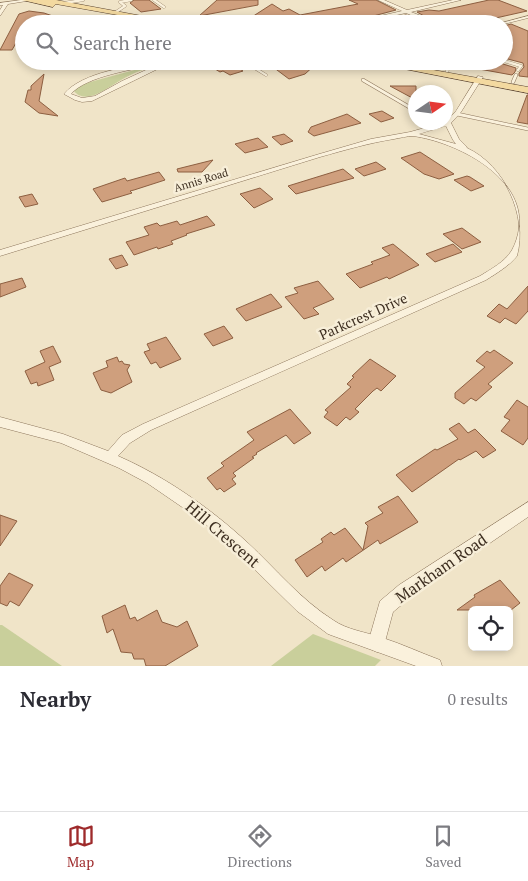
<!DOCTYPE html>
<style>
:root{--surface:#fff;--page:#f2f2f3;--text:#2b2b33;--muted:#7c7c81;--line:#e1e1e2;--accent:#9e2a2b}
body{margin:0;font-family:"PT Serif",serif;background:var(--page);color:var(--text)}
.controls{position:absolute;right:15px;bottom:15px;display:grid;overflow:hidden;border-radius:8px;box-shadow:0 2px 8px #0003}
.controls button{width:45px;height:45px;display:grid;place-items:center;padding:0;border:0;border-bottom:1px solid var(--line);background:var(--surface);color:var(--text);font:25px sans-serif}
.compass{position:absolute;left:408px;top:85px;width:45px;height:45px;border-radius:50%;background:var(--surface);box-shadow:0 2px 8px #0003;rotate:77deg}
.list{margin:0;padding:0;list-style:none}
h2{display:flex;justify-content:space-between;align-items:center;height:65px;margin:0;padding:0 20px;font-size:21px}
h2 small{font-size:16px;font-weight:400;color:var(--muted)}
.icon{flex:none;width:28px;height:28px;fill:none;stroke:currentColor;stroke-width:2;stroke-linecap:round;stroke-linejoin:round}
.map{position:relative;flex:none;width:528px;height:666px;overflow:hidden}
.search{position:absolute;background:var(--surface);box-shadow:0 2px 8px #0003;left:15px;right:15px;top:15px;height:55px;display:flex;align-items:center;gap:12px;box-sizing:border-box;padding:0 18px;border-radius:28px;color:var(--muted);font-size:19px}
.sheet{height:145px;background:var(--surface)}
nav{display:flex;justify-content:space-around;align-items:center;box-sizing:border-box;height:70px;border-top:1px solid var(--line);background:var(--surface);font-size:14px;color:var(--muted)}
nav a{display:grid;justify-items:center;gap:2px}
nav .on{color:var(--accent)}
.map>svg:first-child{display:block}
</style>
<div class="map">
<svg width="528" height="666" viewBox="0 0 528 666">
<rect width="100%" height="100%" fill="#f0e4c8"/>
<g fill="#c9cf9b">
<path d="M164 62C149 68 134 72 121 80 108 87 86 107 73 90L79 85Z"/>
<path d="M0 625H2L62 666H0Z"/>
<path d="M313 634 381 660 375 666H271Z"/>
</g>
<g fill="#cf9f7d" stroke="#8d5f41">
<path d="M134 0H149L161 9 141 12 130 3Z"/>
<path d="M217 0H258V5L199 16Z"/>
<path d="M349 0H376L396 10 343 24H241L272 4 283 11 289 9 300 15 358 4Z"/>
<path d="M489 0H498L527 11 478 22 457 24H443L436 19 431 20 417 12 429 10 439 11Z"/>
<path d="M29 11 44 13 70 22 69 24H24V29L12 50H0L19 14Z"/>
<path d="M406 15 422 22 365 24Z"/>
<path d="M511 24 528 31V77L519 76V73L524 67 523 63 504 58V26Z"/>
<path d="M202 61H226L243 71 230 75 223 71 220 72Z"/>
<path d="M265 61H300L316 64 305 74 289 79Z"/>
<path d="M491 61H501L503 64 516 68 515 72 512 75 468 67Z"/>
<path d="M44 74 39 101 58 116 39 113 25 102 28 90H31V86Z"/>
<path d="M390 86H416V100Z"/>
<path d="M527 95H528V124L517 122Z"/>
<path d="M382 111 394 118 381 122 369 114Z"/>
<path d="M347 114 361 123 314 136 308 132 311 127Z"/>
<path d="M284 134 293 141 281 145 272 137Z"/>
<path d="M258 138 268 147 245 153 235 144Z"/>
<path d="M420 152 454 174 439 179 424 174 401 158Z"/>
<path d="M213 160 202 172H178L177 169Z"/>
<path d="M376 162 386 169 364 176 355 169Z"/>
<path d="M343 169 354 178 296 194 288 186Z"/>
<path d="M159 172 165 180 134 190 130 191 132 193 102 202 93 189 125 178 127 181Z"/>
<path d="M467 176 470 177 484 186 471 191 454 180Z"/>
<path d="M260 188 273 199 254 208 240 194Z"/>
<path d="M32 194 38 204 25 207 19 197Z"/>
<path d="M207 216 215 225 186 234 187 235 171 241 173 244 158 249 157 247 134 255 126 242 149 235 144 227 157 223 160 226 177 221 180 225Z"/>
<path d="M462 228 481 242 462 249 443 234Z"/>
<path d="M393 244 419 265 389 279 387 277 360 288 346 274 373 264 371 262 390 255 382 248Z"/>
<path d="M453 244 462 252 435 262 426 254Z"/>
<path d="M122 255 128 265 116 269 109 259Z"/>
<path d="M22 278 26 287 0 297V284Z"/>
<path d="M318 281 334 299 313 308 319 314 304 319 285 297 298 293 294 288Z"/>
<path d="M528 286V311L516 324 505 318 500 323 487 316 499 304 507 309Z"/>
<path d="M271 294 282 307 246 321 236 309Z"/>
<path d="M224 326 233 338 213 346 204 334Z"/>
<path d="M166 337 181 359 160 368 156 362 151 364 144 352 150 350 147 344Z"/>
<path d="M53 346 61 362 49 367 54 380 38 386 37 382 31 384 25 371 45 362 40 351Z"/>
<path d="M494 350 513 363 488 384 492 387 476 401 471 398 464 404 455 398V393L485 367 476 361 487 351 490 353Z"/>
<path d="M117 357 119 362 122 361 124 364 130 365 127 370 132 382 111 393 101 390 93 373 108 367 106 361Z"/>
<path d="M370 359 396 376 381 391 377 388 373 391 355 409 359 412 350 420 346 417 337 426 324 417 328 412 325 410 351 387 347 384 354 377 352 376Z"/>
<path d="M517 400 528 407V438L523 445 501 431 510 420 504 417Z"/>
<path d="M290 409 311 433 294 444 286 435 256 453 257 454 252 457 254 458 233 473 236 476 232 479 236 484 224 492 220 488 217 490 207 478 224 466 221 463 254 440 247 432Z"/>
<path d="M459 423 468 433 475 429 496 450 483 458 476 451 460 460 459 459 412 492 396 475 435 449 437 450 458 439 449 429Z"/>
<path d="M398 496 418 522 380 544 378 540 346 562 343 558 325 571 322 566 307 577 295 560 323 542 321 539 331 532 334 535 345 528 363 550 368 526 365 523 383 513 378 507Z"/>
<path d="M0 515 17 521 0 546Z"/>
<path d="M9 573 33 585 19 606 10 601 7 606 0 603V586Z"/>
<path d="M500 580 520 603 511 610H457L475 597 474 595Z"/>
<path d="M125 605 130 619 135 617 137 621 157 610 162 622 177 627 187 621 198 646 165 666H146L144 659H134L132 653 121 652 113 629 107 633 102 616Z"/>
</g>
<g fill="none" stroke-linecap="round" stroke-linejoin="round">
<g stroke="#8d765c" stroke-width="3">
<g id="service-far1">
<path d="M154 0 164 7"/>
<path d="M64 3 83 0"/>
<path d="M116 12 125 6 120 2 131 0"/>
<path d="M94 24 99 22 109 24"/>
<path d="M236 61 253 67 266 75"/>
<path d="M504 61 521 66 518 70"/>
<path d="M447 71 451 65"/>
</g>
</g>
<g stroke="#8d765c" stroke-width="4">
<g id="service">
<path d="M363 80 416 111"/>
<path d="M513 82 516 75"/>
<path d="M457 114 528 129"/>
</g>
</g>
<g stroke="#8d765c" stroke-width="1">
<g id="minor">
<path d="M21 0H33L8 4 0 16V10L3 5H0V3Z"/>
<path d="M378 0H384L407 10 453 0H461L411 12 424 17 432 24H427L420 19 406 13 355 24H345L402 11Z"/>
<path d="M528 16V18L504 24H497Z"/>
<path d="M158 61H174L92 101 82 102 75 100 64 94C82 72 132 66 158 61ZM159 64 122 81 95 96 82 98 71 94C86 76 136 69 159 64Z"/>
<path d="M478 76 483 77 461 112 451 123 459 139 466 146 467 148C504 165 528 215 517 256 509 266 497 273 486 280L151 430 130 443 118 456C166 477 210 508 248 543 276 569 300 599 333 620 347 630 366 632 383 638 402 644 421 653 440 660L442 666H416L328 634 297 611 238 553 201 520 147 483 119 468 61 443 0 427V417L63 434 108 451 122 435 143 424 480 276C491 269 505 262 512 250 516 243 518 235 519 228 525 176 456 142 413 136 407 136 400 138 394 139 369 143 345 150 320 157L0 256V250L316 155 371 139 410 132 446 122 456 111ZM446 126 453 140 456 144 419 134Z"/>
</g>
</g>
<g stroke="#8d765c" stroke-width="1">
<path id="tertiary" d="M528 502V517L411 597 393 612 383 649 377 652 371 649 368 643 380 601 399 585Z"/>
</g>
<g stroke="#5b4430" stroke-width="1">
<g id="primary">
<path d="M22 0H56L185 24H168L56 4 53 7Z"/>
<path d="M364 61H383L528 87V93Z"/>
</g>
</g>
<use href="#service-far1" stroke="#faf1dc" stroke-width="2.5"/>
<use href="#service" stroke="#faf1dc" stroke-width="3"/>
<use href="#minor" fill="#faf1dc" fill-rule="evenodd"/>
<use href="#tertiary" fill="#faf1dc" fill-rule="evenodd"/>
<use href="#primary" fill="#f3d9a0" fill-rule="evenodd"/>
</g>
<g text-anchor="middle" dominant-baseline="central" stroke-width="5" stroke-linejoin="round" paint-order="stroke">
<g font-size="11" fill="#3d2e20" stroke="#f7eed8">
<text transform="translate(201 180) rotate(-17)">Annis Road</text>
</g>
<g font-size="14" fill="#3d2e20" stroke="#f7eed8">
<text transform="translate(363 316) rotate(-24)">Parkcrest Drive</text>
</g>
<g font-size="16" fill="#3d2e20" stroke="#f7eed8">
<text transform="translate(223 534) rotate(41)">Hill Crescent</text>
<text transform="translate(441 568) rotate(-35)">Markham Road</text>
</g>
</g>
</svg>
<div class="controls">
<button><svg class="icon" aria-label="locate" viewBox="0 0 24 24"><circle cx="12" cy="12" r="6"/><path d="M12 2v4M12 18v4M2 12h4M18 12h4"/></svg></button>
</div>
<svg class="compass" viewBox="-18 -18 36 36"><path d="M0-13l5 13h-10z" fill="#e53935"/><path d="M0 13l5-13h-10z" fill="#7c7c81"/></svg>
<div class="search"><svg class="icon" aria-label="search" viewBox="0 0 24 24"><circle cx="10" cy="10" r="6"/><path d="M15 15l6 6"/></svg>Search here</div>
</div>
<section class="sheet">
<h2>Nearby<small>0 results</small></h2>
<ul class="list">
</ul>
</section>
<nav>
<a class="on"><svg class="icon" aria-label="map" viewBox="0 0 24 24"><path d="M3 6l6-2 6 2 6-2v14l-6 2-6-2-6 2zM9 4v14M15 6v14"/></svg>Map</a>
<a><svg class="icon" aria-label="directions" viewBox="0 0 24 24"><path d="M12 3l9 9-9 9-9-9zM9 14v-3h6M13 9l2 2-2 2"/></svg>Directions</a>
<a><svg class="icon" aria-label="saved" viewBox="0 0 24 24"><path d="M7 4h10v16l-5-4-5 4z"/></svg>Saved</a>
</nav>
